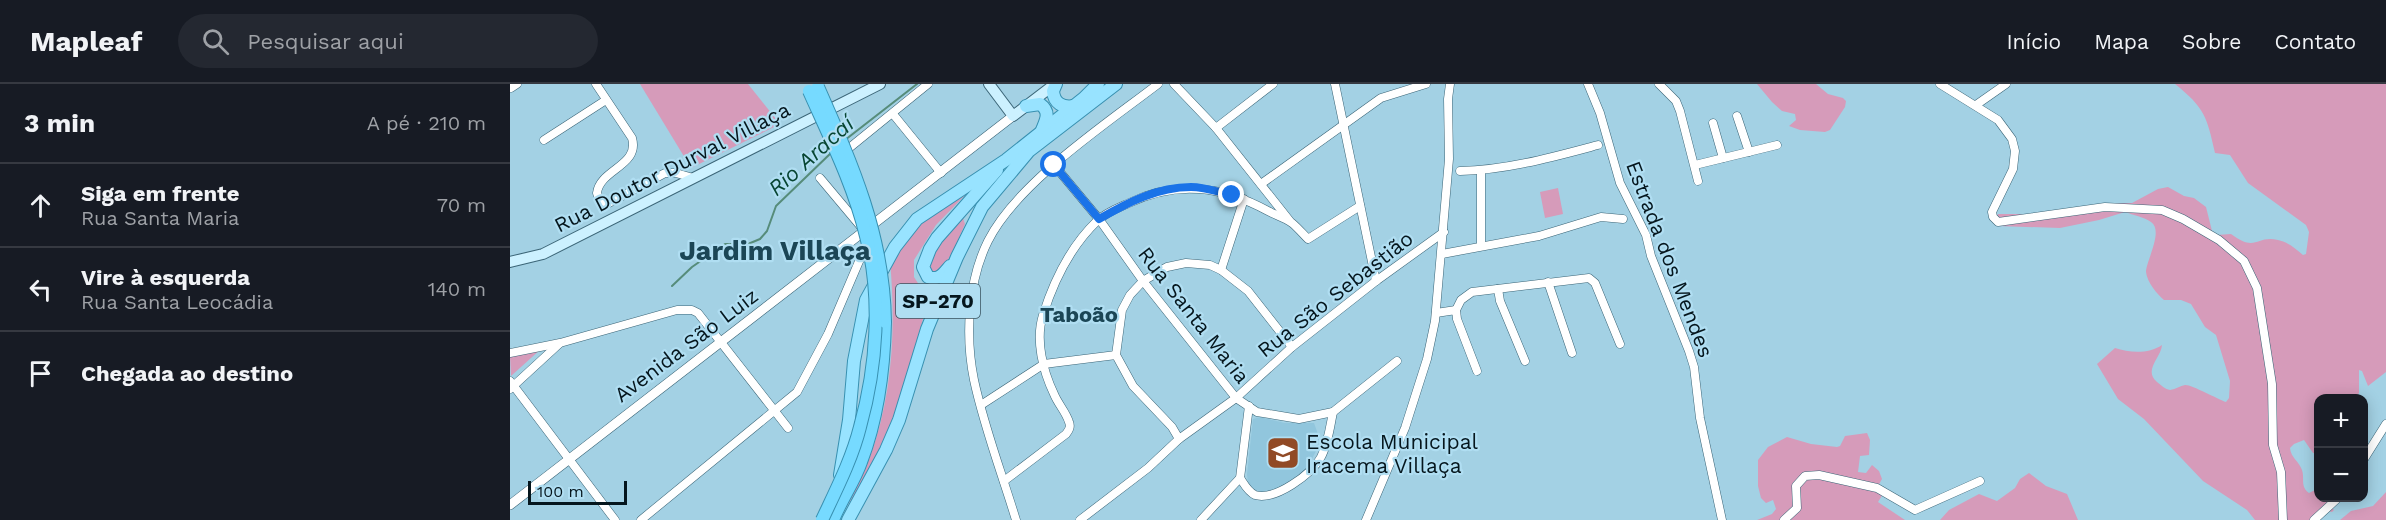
<!DOCTYPE html>
<html lang="pt">
<meta charset="utf-8">
<style>
:root{--surface:#171b24;--page:#242831;--text:#f1f3f6;--muted:#9ea1a6;--line:#363941}
body{margin:0;font-family:"Work Sans",sans-serif;background:var(--page);color:var(--text)}
.controls{position:absolute;right:18px;bottom:18px;display:grid;overflow:hidden;border-radius:12px;box-shadow:0 3px 15px #0003}
.controls button{width:54px;height:54px;display:grid;place-items:center;padding:0;border:0;border-bottom:2px solid var(--line);background:var(--surface);color:var(--text);font:30px sans-serif}
.scale{position:absolute;left:18px;bottom:15px;width:99px;box-sizing:border-box;padding-left:6px;border:3px solid #05161d;border-top:0;font-size:16px;line-height:21px;white-space:nowrap;color:#05161d;-webkit-text-stroke:4px #b0def2;paint-order:stroke}
.stop{position:absolute;width:18px;height:18px;margin:-14px;border:4px solid #1a73e8;border-radius:50%;background:#fff}
.stop.end{background:#1a73e8;border-color:#fff;box-shadow:0 2px 6px #0008}
.list{margin:0;padding:0;list-style:none}
h2{display:flex;justify-content:space-between;align-items:center;height:78px;margin:0;padding:0 24px;font-size:26px}
h2 small{font-size:20px;font-weight:400;color:var(--muted)}
.list li{display:grid;grid-template-columns:39px 1fr auto;gap:18px;align-items:center;box-sizing:border-box;height:84px;padding:0 24px;border-top:2px solid var(--line)}
.list b{display:block;font-size:22px;white-space:nowrap}
.list p{margin:0;font-size:20px;white-space:nowrap;color:var(--muted)}
.list em{font-size:20px;font-style:normal;color:var(--muted)}
.icon{flex:none;width:33px;height:33px;fill:none;stroke:currentColor;stroke-width:2;stroke-linecap:round;stroke-linejoin:round}
.map{position:relative;flex:none;width:1876px;height:436px;overflow:hidden}
header{display:flex;align-items:center;gap:36px;box-sizing:border-box;height:84px;padding:0 30px;background:var(--surface);border-bottom:2px solid var(--line)}
header strong{font-size:28px}
nav{display:flex;gap:33px;margin-inline-start:auto;font-size:21px}
.search{width:420px;height:54px;background:var(--page);display:flex;align-items:center;gap:15px;box-sizing:border-box;padding:0 21px;border-radius:33px;color:var(--muted);font-size:22px}
main{display:flex}
aside{flex:1;background:var(--surface)}
.map>svg:first-child{display:block}
</style>
<header>
<strong>Mapleaf</strong>
<div class="search"><svg class="icon" aria-label="search" viewBox="0 0 24 24"><circle cx="10" cy="10" r="6"/><path d="M15 15l6 6"/></svg>Pesquisar aqui</div>
<nav><a>Início</a><a>Mapa</a><a>Sobre</a><a>Contato</a></nav>
</header>
<main>
<aside>
<h2>3 min<small>A pé · 210 m</small></h2>
<ul class="list">
<li><svg class="icon" aria-label="ahead" viewBox="0 0 24 24"><path d="M12 20V5M6 11l6-6 6 6"/></svg><div><b>Siga em frente</b><p>Rua Santa Maria</p></div><em>70 m</em></li>
<li><svg class="icon" aria-label="left" viewBox="0 0 24 24"><path d="M17 20v-9H6M10 6l-5 5 5 5"/></svg><div><b>Vire à esquerda</b><p>Rua Santa Leocádia</p></div><em>140 m</em></li>
<li><svg class="icon" aria-label="arrive" viewBox="0 0 24 24"><path d="M6 21V4h12l-3 4 3 4H6"/></svg><div><b>Chegada ao destino</b></div></li>
</ul>
</aside>
<div class="map">
<svg width="1876" height="436" viewBox="0 0 1876 436">
<rect width="100%" height="100%" fill="#a3d1e4"/>
<path fill="#91c6dd" d="M750 333 775 339H804L809 353 808 363 797 385 773 402 752 409 744 406 738 400 737 390 743 335Z"/>
<g fill="#d69bba">
<path d="M130 0H238L270 40 181 84Z"/>
<path d="M1247 0H1306L1318 10 1333 14 1336 17 1335 23 1320 46 1315 48 1290 46 1279 42 1286 36 1285 30 1272 27 1262 18Z"/>
<path d="M1665 0H1876V288L1858 302 1852 287 1849 286V309L1845 314H1808C1808 325 1807 334 1806 344 1805 353 1809 360 1806 369H1803L1794 356 1784 360 1780 364C1781 374 1789 377 1792 386 1795 396 1790 402 1799 409L1805 406 1808 409V414H1813L1824 426 1822 428 1814 426 1802 436H1745L1737 426 1693 397 1634 335 1608 315 1587 280 1605 264C1620 269 1639 270 1652 261 1651 274 1633 286 1647 298 1652 302 1655 305 1660 306 1666 305 1670 302 1675 301 1680 300 1708 315 1716 318L1719 314 1720 297 1706 251 1695 243 1681 220 1671 216H1654C1647 210 1637 198 1636 188 1636 177 1654 147 1641 138 1634 133 1623 131 1615 128L1589 136 1550 144 1487 142 1484 139 1488 130H1525L1595 119H1622L1648 105 1658 103 1674 112 1684 114 1696 123 1702 147 1707 151 1721 150C1746 169 1746 151 1768 156 1778 158 1786 165 1793 171L1796 170 1799 148 1796 141 1738 99 1720 71 1705 69C1697 33 1695 24 1665 0Z"/>
<path d="M464 102 426 141 404 176V193L413 207 414 231 395 305 378 352 332 436C341 415 351 394 360 373 383 310 386 243 380 177L410 141Z"/>
<path d="M1048 104 1053 130 1035 134 1030 108Z"/>
<path d="M453 134 455 140C447 158 440 178 425 191L418 187C422 165 438 151 453 134Z"/>
<path d="M31 265 1 292 0 272Z"/>
<path d="M1357 349 1360 356 1359 371 1350 372 1348 388 1356 389 1362 381 1369 387 1372 395 1368 402 1373 410 1368 418 1395 436H1247L1262 430 1266 425 1263 416 1256 419 1251 414 1248 402V376L1258 363 1277 353 1301 360 1327 363 1330 362 1335 352Z"/>
<path d="M1519 389 1536 402 1557 410 1568 436H1430L1439 426 1469 410 1487 417 1505 404 1510 395Z"/>
<path d="M1876 408V436H1830L1841 427 1863 422Z"/>
</g>
<g fill="none" stroke-linecap="round" stroke-linejoin="round">
<g stroke="#568c7a" stroke-width="2">
<path d="M335 56 407 0"/>
<path d="M162 202 182 183 215 160H238L250 155 257 147 266 122 322 68"/>
</g>
<g stroke="#3b6577" stroke-width="9">
<g id="minor">
<path d="M86 0 122 54C130 82 90 85 87 109L90 117 99 119 155 89H166L183 94"/>
<path d="M664 0 706 44 779 136"/>
<path d="M825 0 866 197"/>
<path d="M1078 0 1090 29 1110 99 1136 151 1141 172 1179 267 1184 283 1190 334 1212 436"/>
<path d="M1149 0 1166 17 1170 27 1188 97"/>
<path d="M1430 0 1488 36 1502 55 1505 67 1503 85 1482 128 1483 133 1488 138 1595 123 1652 126 1673 135 1709 156 1734 177 1747 204 1762 300 1763 361 1771 388 1773 436"/>
<path d="M1 4 7 0"/>
<path d="M1466 21 1496 0"/>
<path d="M383 30 431 89"/>
<path d="M1227 32 1239 68"/>
<path d="M1203 39 1213 74"/>
<path d="M706 44 763 0"/>
<path d="M34 56 96 16"/>
<path d="M333 69 418 0"/>
<path d="M544 81 589 135 633 197 726 314 747 328 789 335 823 328 887 277"/>
<path d="M1185 81 1267 61"/>
<path d="M950 87C997 86 1043 73 1088 61"/>
<path d="M310 94 352 144"/>
<path d="M751 100 871 14 916 0"/>
<path d="M971 162V87"/>
<path d="M932 170 1029 152 1091 133 1113 135"/>
<path d="M711 186 734 115"/>
<path d="M1038 198 1062 269"/>
<path d="M988 205 990 217 1015 277"/>
<path d="M946 226 951 216 962 208 1079 194 1085 199 1110 260"/>
<path d="M926 229 946 226 947 235 967 287"/>
<path d="M0 269 50 259 167 226H182L188 229 278 344"/>
<path d="M0 297 105 436"/>
<path d="M0 305 49 260"/>
<path d="M471 321 534 280 606 271"/>
<path d="M669 355 662 343 623 302 606 271 612 226 620 211 633 197 657 183 676 179 700 181 711 186 738 207 782 263"/>
<path d="M1854 375 1876 340"/>
<path d="M730 394C734 400 738 408 745 411 765 417 802 390 811 373 818 360 820 343 823 328"/>
<path d="M494 397 556 350C559 346 561 343 559 338 556 328 548 320 544 310 533 287 525 256 533 231 544 196 561 162 587 137 595 129 608 124 619 119 667 96 712 102 758 127 765 131 775 134 782 139 788 144 793 150 798 155L850 122"/>
<path d="M131 436 287 308 318 250 356 161"/>
<path d="M506 436C492 390 474 343 464 296 455 252 458 197 478 157 507 99 596 40 648 0"/>
<path d="M570 436 638 384 669 355 726 314 782 263 866 197 934 148"/>
<path d="M691 436 730 394 739 322"/>
<path d="M856 436 895 344 917 275 925 237 939 75 938 15 940 0"/>
<path d="M1274 436 1287 424 1286 402 1295 392 1309 391 1367 404 1405 426 1470 397"/>
<path d="M1804 436 1828 414"/>
</g>
</g>
<g stroke="#3b6577" stroke-width="10">
<path id="tertiary" d="M0 421 503 32"/>
</g>
<g stroke="#3b6577" stroke-width="12">
<g id="secondary">
<path d="M479 0 503 32 545 0"/>
<path d="M0 178 33 170 370 0"/>
</g>
</g>
<g stroke="#3890b0" stroke-width="14">
<g id="primary">
<path d="M546 0 543 7C544 19 552 24 564 22"/>
<path d="M516 22 530 20C541 28 536 36 532 46"/>
<path d="M440 182C433 190 429 197 418 193L413 183 420 165 427 154 487 86"/>
<path d="M330 391 339 336 344 277 356 216 385 163 407 135 496 76 574 14 588 0"/>
<path d="M338 436 376 366 389 336 417 245 447 173 472 123 519 67 606 0"/>
</g>
</g>
<g stroke="#3890b0" stroke-width="14">
<path id="trunk" d="M323 436C331 416 344 398 351 378 368 333 374 285 375 238"/>
</g>
<use href="#minor" stroke="#fff" stroke-width="8"/>
<use href="#tertiary" stroke="#fff" stroke-width="9"/>
<use href="#secondary" stroke="#ccf1ff" stroke-width="10"/>
<use href="#primary" stroke="#98e3ff" stroke-width="12"/>
<use href="#trunk" stroke="#76daff" stroke-width="12"/>
<g stroke="#3890b0" stroke-width="14" stroke-linecap="butt">
<g id="trunk-bridge">
<path d="M308 3C342 80 374 152 375 238"/>
<path d="M299 7C320 54 344 102 356 152 372 213 367 282 350 343 342 375 326 406 312 436"/>
</g>
</g>
<use href="#trunk-bridge" stroke="#76daff" stroke-width="12"/>
</g>
<g fill="none" stroke-linecap="round" stroke-linejoin="round">
<path stroke="#1a73e8" stroke-width="8" d="M544 81 589 135C617 119 647 103 681 103 694 103 709 108 722 111"/>
</g>
<defs>
<g id="school-square" transform="scale(1.725)"><rect x="-9" y="-9" width="18" height="18" rx="4" fill="#914a25" stroke="#b0def2"/><path d="M0-5L7-2L0 1L-7-2ZM-4 1L0 2.5L4 1V4Q0 6-4 4Z" fill="#fff"/></g>
</defs>
<g fill-rule="evenodd">
<use href="#school-square" x="773" y="369"/>
</g>
<g text-anchor="middle" dominant-baseline="central" stroke-width="4.5" stroke-linejoin="round" paint-order="stroke">
<rect fill="#b0def2" stroke="#38525d" stroke-width="1.5" x="386" y="200" width="84" height="34" rx="4.5"/>
<g font-size="20" font-weight="bold" fill="#05161d">
<text x="428" y="217">SP-270</text>
</g>
<g font-size="21" fill="#05161d" stroke="#b0def2">
<text transform="translate(162 83) rotate(-27)">Rua Doutor Durval Villaça</text>
<text transform="translate(1160 175) rotate(69)">Estrada dos Mendes</text>
<text transform="translate(825 210) rotate(-38)">Rua São Sebastião</text>
<text transform="translate(684 231) rotate(52)">Rua Santa Maria</text>
<text transform="translate(176 261) rotate(-37)">Avenida São Luiz</text>
</g>
<g font-size="21" fill="#05161d" stroke="#b0def2" text-anchor="start">
<text x="796" y="357">Escola Municipal<tspan x="796" dy="24">Iracema Villaça</tspan></text>
</g>
<g font-size="22" font-style="italic" fill="#074532" stroke="#b0def2">
<text transform="translate(301 72) rotate(-42)">Rio Aracaí</text>
</g>
<g font-size="22" font-weight="bold" fill="#1b4656" stroke="#b0def2">
<text x="569" y="230">Taboão</text>
</g>
<g font-size="27" font-weight="bold" fill="#1b4656" stroke="#b0def2">
<text x="265" y="167">Jardim Villaça</text>
</g>
</g>
</svg>
<div class="controls">
<button>+</button>
<button>−</button>
</div>
<div class="scale">100 m</div>
<div class="stop" style="left:544px;top:81px"></div>
<div class="stop end" style="left:722px;top:111px"></div>
</div>
</main>
